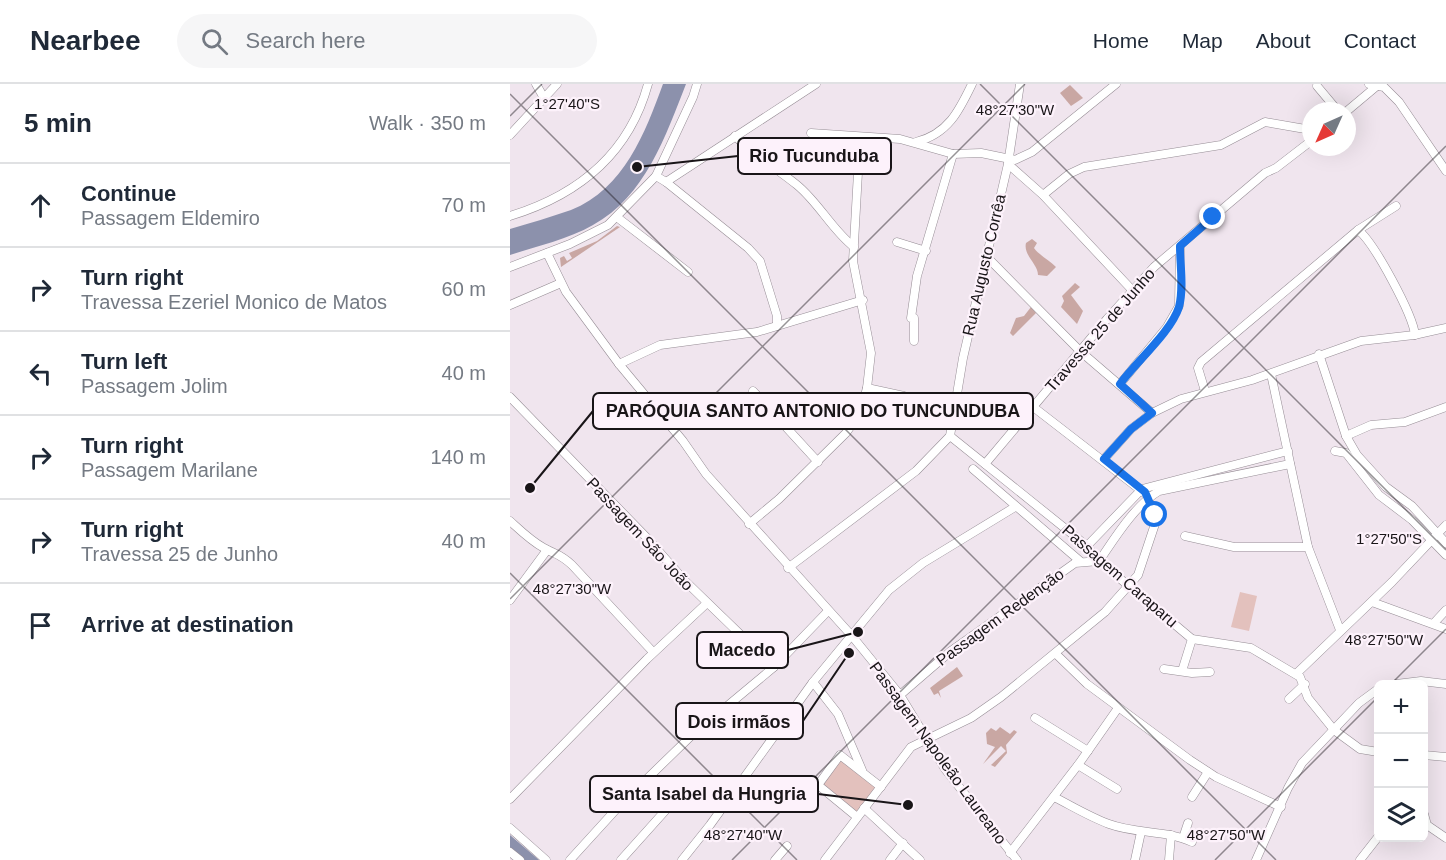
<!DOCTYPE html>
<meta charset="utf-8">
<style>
:root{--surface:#fff;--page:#f6f6f7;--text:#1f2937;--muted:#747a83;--line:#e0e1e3}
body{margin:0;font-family:Arial,sans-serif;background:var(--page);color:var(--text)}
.controls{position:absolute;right:18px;bottom:18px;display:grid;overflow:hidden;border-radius:9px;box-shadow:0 6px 24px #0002}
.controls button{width:54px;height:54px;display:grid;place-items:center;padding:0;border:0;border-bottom:2px solid var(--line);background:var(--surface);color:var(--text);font:30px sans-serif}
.compass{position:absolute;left:792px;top:18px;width:54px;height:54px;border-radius:50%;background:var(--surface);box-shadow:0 6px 24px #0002;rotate:225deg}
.stop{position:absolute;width:18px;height:18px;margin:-14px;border:4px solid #1a73e8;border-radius:50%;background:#fff}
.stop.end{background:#1a73e8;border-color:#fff;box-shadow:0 2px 6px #0008}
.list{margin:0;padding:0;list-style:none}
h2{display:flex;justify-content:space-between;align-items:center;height:78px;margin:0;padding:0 24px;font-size:26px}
h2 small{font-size:20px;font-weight:400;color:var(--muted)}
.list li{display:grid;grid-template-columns:39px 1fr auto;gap:18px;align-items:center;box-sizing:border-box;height:84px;padding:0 24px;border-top:2px solid var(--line)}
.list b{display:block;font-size:22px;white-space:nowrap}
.list p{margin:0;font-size:20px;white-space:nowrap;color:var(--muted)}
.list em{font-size:20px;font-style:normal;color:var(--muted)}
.icon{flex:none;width:33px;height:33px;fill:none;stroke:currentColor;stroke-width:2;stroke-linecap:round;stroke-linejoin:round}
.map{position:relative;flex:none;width:936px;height:776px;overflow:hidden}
header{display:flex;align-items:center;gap:36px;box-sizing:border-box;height:84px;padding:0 30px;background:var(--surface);border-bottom:2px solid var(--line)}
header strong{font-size:28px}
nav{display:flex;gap:33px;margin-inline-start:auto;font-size:21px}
.search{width:420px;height:54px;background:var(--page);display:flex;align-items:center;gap:15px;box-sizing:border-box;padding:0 21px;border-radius:33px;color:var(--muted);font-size:22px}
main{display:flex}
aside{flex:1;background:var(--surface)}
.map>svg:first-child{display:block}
</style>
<header>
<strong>Nearbee</strong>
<div class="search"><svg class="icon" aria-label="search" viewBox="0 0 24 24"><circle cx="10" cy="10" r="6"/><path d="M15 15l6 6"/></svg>Search here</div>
<nav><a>Home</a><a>Map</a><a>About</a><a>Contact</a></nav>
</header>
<main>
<aside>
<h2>5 min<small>Walk · 350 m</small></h2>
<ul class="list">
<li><svg class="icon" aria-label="ahead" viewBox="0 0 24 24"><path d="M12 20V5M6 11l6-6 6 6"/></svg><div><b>Continue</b><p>Passagem Eldemiro</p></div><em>70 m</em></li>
<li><svg class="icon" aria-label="right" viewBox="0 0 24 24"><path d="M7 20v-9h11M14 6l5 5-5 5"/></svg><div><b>Turn right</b><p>Travessa Ezeriel Monico de Matos</p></div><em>60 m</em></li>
<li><svg class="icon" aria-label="left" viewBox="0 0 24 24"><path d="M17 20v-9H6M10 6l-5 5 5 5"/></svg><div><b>Turn left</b><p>Passagem Jolim</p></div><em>40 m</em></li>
<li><svg class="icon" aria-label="right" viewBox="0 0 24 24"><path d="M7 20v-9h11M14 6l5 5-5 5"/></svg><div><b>Turn right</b><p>Passagem Marilane</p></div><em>140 m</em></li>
<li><svg class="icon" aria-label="right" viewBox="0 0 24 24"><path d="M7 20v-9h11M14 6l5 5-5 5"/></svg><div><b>Turn right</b><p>Travessa 25 de Junho</p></div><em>40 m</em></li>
<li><svg class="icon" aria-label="arrive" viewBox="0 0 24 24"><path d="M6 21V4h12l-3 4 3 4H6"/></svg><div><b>Arrive at destination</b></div></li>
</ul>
</aside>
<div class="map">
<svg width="936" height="776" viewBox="0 0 936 776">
<rect width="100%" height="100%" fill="#f0e5ee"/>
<g fill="#e3c1bd">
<path d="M730 508 747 512 739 547 721 543Z"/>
<path d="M329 674 367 704 346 731 308 701Z"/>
</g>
<g fill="#c9a7a3">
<path d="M560 1 573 14 561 22 550 9Z"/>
<path d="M107 142 110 143 51 183 50 174 54 172 57 177 62 174 59 169 87 157Z"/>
<path d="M522 155 527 159 524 164C529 171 539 176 546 183L537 192 528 191C528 180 513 171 516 159Z"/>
<path d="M565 199 570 203 561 211 573 227 567 240 551 223 554 217 552 212Z"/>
<path d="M521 223 526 229 503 252 500 249 506 234 514 232Z"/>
<path d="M447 583 453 592 429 607 431 614 428 609 424 611 420 604Z"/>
<path d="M490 643 500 650 504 646 507 648 496 661 497 669 485 683 481 681 496 667 491 662 473 680 485 663 477 660 476 649 481 644 486 647Z"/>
</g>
<g fill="#8c91ac">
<path d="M153 0H176C156 51 135 113 83 141 59 155 27 162 0 171V145C20 139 41 133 61 126 114 105 135 49 153 0Z"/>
<path d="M0 751 29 776H13L0 764Z"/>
</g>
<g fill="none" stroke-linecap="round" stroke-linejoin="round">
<g stroke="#968d95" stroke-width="9">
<g id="minor">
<path d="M26 0 34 14"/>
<path d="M859 0 874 3 889 18 936 87"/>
<path d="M807 2 828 27"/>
<path d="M837 27 868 1"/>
<path d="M301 49 390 55 443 70 471 69 505 76 522 68 606 0"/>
<path d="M0 51 47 0"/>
<path d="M225 52C244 71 266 84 287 101 309 119 322 146 344 163"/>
<path d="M406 58C438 50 449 27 462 0"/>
<path d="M498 80 533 111 623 207"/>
<path d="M146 92 183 13 187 0"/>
<path d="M156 98 238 164 250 177 267 232V242"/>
<path d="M533 111 559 90 574 83 711 61 755 38 801 46"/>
<path d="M0 132C68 111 119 70 138 0"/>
<path d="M108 134 178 188"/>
<path d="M848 146C864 158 903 231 905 251"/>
<path d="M387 158 416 167"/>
<path d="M37 169 56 208 109 280 173 357 196 390 342 552 390 611 435 685 507 776"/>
<path d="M476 172 570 267 642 329"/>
<path d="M0 183 60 160 98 141 146 92 156 98 306 0"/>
<path d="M0 221 51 199"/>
<path d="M404 257V234H401L407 192 443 70"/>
<path d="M809 270 836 352 847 371 876 403 902 422 936 459"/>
<path d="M109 280 150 261 247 248 353 216"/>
<path d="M761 290 798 463 830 546"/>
<path d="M610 300 657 243 669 222 670 162"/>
<path d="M357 304 394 312 444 328"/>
<path d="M243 307 308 378"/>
<path d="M695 307 688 284 691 278 848 146 886 122"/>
<path d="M0 313 138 455 174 496 264 583"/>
<path d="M440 352 577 462 589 477 682 555 741 564 790 593 798 614 824 646 850 665 868 668"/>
<path d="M836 352 861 341 895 338 936 323"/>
<path d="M825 367 836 369 869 411 902 436 936 471"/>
<path d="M594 375 621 345 642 329 671 315 742 296 851 257 904 251 936 244"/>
<path d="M475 380 597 235 644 183 755 89 766 84 801 57"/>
<path d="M463 385 570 477"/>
<path d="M0 437C11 447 21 457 34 464 46 471 49 469 62 481L143 568"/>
<path d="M239 440 269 415 336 349 350 329 357 304 361 269 343 177 350 53"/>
<path d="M675 452 724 463H798"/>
<path d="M577 462 632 405 778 367"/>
<path d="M589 477C605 454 624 422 649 407L780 380"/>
<path d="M278 484 406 387 440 352 453 274 498 80 510 0"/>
<path d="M0 516 37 466"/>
<path d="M862 518 936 545"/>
<path d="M924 539 936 526"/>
<path d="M546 570 577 600 680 676 706 693 771 723"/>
<path d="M654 585 682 589 700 588"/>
<path d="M672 587 682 555"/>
<path d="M786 590 882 498 936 441"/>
<path d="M303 598 328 630 352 686"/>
<path d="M886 600 911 597 936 600"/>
<path d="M390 611 441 567 565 479 589 477"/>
<path d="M779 615 795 600"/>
<path d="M525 634 578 667"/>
<path d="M914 671 936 673"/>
<path d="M568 681 607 705"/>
<path d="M544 713C562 722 580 733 599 740 626 750 656 746 682 758"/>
<path d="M682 713 698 688"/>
<path d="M0 715 137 575 197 519"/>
<path d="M354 724 410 776"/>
<path d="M914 730 917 741 936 754"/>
<path d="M347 733 308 701 330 671 371 703"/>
<path d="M0 744 36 776"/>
<path d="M673 754 678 739"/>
<path d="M0 768 10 776"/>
<path d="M500 769 568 681 608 624"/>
<path d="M60 776 111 720 180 653 264 583 318 527"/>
<path d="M111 776 163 718"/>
<path d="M172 776 200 741 303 598 379 506 413 479 505 423"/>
<path d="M265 776 277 762"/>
<path d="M315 776 401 663 461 634 491 613 595 528 628 491 646 437 637 411 522 322"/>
<path d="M380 776 393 759"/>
<path d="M625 776 631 748"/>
<path d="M659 776 661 751"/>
<path d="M746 776 778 704 792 679 849 619 868 605"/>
<path d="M850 776 868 753"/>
</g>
</g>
<use href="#minor" stroke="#fff" stroke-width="8"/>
</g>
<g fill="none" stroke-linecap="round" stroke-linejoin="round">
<path stroke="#1a73e8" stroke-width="8" d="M645 431 635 408 594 375 621 345 642 329 610 300C626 278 661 248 669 223 674 204 670 181 670 162L703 133"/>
</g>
<path fill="none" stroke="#191518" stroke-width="1.5" stroke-opacity="0.45" d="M470 0 936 466M0 10 766 776M0 32 32 0M0 489 287 776M0 515 515 0M881 600 936 545M222 776 936 62M705 776 868 613"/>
<g text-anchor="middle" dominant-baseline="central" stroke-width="4.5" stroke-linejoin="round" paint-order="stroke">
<g font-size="16" fill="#191518" stroke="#fdf2fb">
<text transform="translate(474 181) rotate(-77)">Rua Augusto Corrêa</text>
<text transform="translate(590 246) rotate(-49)">Travessa 25 de Junho</text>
<text transform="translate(130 450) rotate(47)">Passagem São João</text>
<text transform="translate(610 492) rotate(41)">Passagem Caraparu</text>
<text transform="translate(490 533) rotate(-36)">Passagem Redenção</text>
<text transform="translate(428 669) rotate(54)">Passagem Napoleão Laureano</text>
</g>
</g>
<g font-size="15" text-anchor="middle" fill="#191518" stroke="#fdf2fb" stroke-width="4.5" stroke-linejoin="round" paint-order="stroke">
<text x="57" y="25">1°27'40"S</text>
<text x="505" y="31">48°27'30"W</text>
<text x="879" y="460">1°27'50"S</text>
<text x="62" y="510">48°27'30"W</text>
<text x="874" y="561">48°27'50"W</text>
<text x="233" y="756">48°27'40"W</text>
<text x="716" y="756">48°27'50"W</text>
</g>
<path fill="none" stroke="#191518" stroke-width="2" d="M127 83L228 72M20 404L83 327M348 548L278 566M339 569L293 637M398 721L308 710"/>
<g fill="#191518" stroke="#fdf2fb" stroke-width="2">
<circle cx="127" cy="83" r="6"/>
<circle cx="20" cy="404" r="6"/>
<circle cx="348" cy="548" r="6"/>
<circle cx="339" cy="569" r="6"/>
<circle cx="398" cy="721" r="6"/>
</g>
<g fill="#fdf2fb" stroke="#191518" stroke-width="2">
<rect x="228" y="54" width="153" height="36" rx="6"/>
<rect x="83" y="309" width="440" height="36" rx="6"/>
<rect x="187" y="548" width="91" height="36" rx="6"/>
<rect x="166" y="619" width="127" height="36" rx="6"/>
<rect x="80" y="692" width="228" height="36" rx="6"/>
</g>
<g font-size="18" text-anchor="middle" font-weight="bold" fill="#191518">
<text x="304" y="78">Rio Tucunduba</text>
<text x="303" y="333">PARÓQUIA SANTO ANTONIO DO TUNCUNDUBA</text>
<text x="232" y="572">Macedo</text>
<text x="229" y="644">Dois irmãos</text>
<text x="194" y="716">Santa Isabel da Hungria</text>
</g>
</svg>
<div class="controls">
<button>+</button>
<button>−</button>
<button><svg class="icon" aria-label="layers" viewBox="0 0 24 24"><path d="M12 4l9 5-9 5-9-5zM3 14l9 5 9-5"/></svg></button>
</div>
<svg class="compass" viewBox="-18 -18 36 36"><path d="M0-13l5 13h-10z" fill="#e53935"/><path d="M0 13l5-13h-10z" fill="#747a83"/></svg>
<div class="stop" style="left:645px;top:431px"></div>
<div class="stop end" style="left:703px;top:133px"></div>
</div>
</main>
